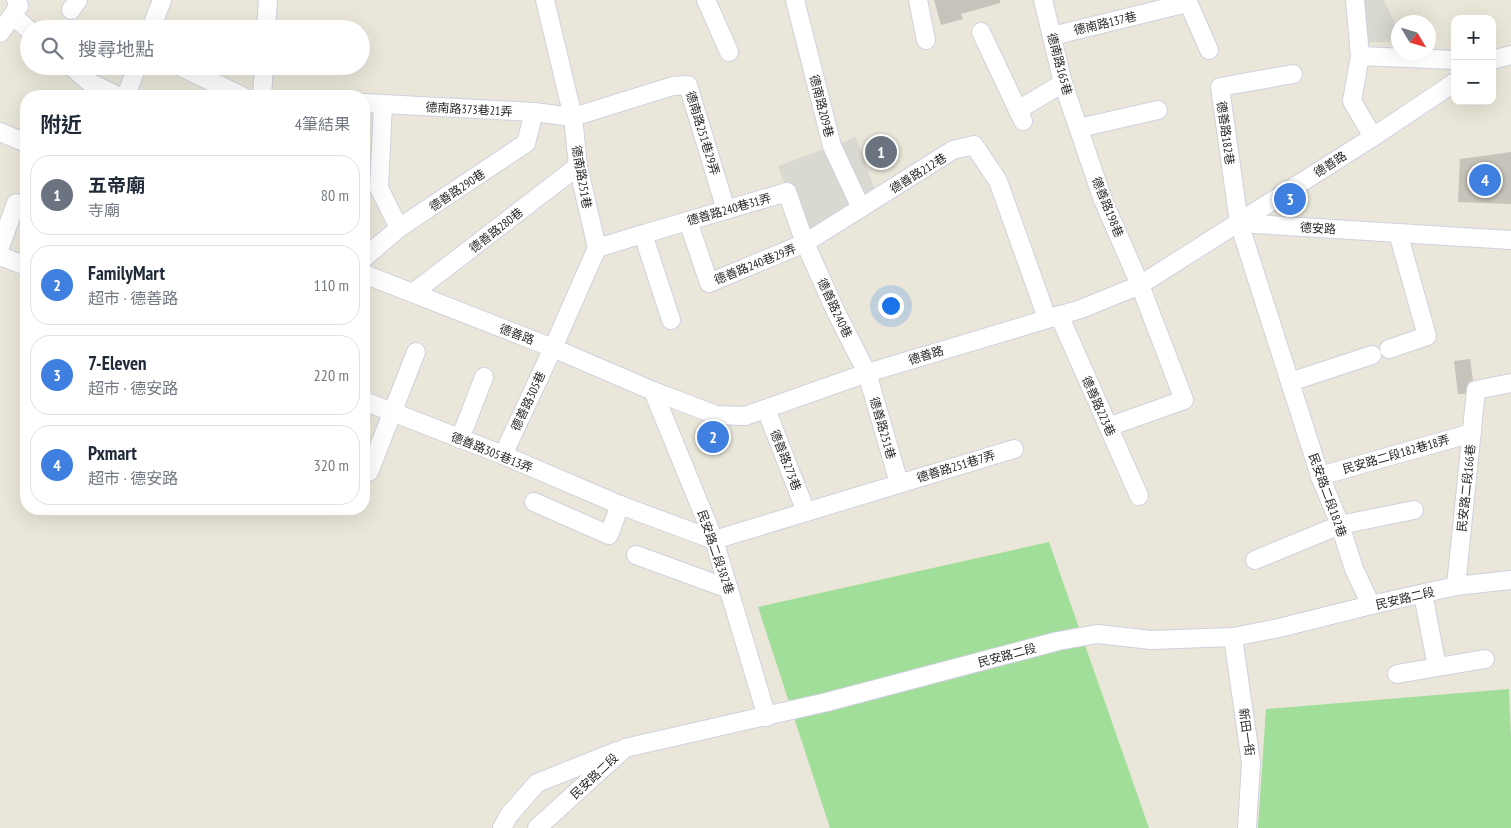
<!DOCTYPE html>
<html lang="zh-TW">
<meta charset="utf-8">
<style>
:root{--surface:#fff;--page:#f2f2f3;--text:#1f2937;--muted:#747a83;--line:#e0e1e3;--accent:#0f766e}
body{margin:0;font-family:"PT Sans Narrow","Noto Sans TC",sans-serif;background:var(--page);color:var(--text)}
.controls{position:absolute;right:15px;top:15px;display:grid;overflow:hidden;border-radius:10px;box-shadow:0 5px 20px #0002}
.controls button{width:45px;height:45px;display:grid;place-items:center;padding:0;border:0;border-bottom:1px solid var(--line);background:var(--surface);color:var(--text);font:25px sans-serif}
.compass{position:absolute;left:1391px;top:15px;width:45px;height:45px;border-radius:50%;background:var(--surface);box-shadow:0 5px 20px #0002;rotate:128deg}
.you{position:absolute;left:890px;top:305px;width:18px;height:18px;margin:-12px;border:4px solid #fff;border-radius:50%;background:#1a73e8;box-shadow:0 0 0 8px #1a73e833}
.badge{display:grid;place-items:center;width:32px;height:32px;border-radius:50%;background:var(--accent);color:#fff;font-size:16px;font-weight:700}
.pin{position:absolute;translate:-50% -50%;border:2px solid #fff;box-shadow:0 1px 5px #0006}
.list{margin:0;padding:0;list-style:none}
h2{display:flex;justify-content:space-between;align-items:center;height:65px;margin:0;padding:0 20px;font-size:21px}
h2 small{font-size:16px;font-weight:400;color:var(--muted)}
.list li{display:grid;grid-template-columns:32px 1fr auto;gap:15px;align-items:center;box-sizing:border-box;height:80px;margin:0 10px 10px;padding:0 10px;border:1px solid var(--line);border-radius:20px}
.list b{display:block;font-size:19px;white-space:nowrap}
.list p{margin:0;font-size:16px;white-space:nowrap;color:var(--muted)}
.list em{font-size:16px;font-style:normal;color:var(--muted)}
.icon{flex:none;width:28px;height:28px;fill:none;stroke:currentColor;stroke-width:2;stroke-linecap:round;stroke-linejoin:round}
.map{position:relative;flex:none;width:1511px;height:828px;overflow:hidden}
.search{position:absolute;background:var(--surface);box-shadow:0 5px 20px #0002;left:20px;top:20px;width:350px;height:55px;display:flex;align-items:center;gap:12px;box-sizing:border-box;padding:0 18px;border-radius:28px;color:var(--muted);font-size:19px}
.panel{position:absolute;background:var(--surface);box-shadow:0 5px 20px #0002;left:20px;top:90px;width:350px;height:425px;border-radius:20px}
.map>svg:first-child{display:block}
</style>
<div class="map">
<svg width="1511" height="828" viewBox="0 0 1511 828">
<rect width="100%" height="100%" fill="#eae7da"/>
<g fill="#a0de99">
<path d="M1049 542 1149 828H830L758 607Z"/>
<path d="M1509 689 1511 740V828H1258L1266 709Z"/>
</g>
<g fill="#dad9d1">
<path d="M1357 0H1384L1398 30V41L1367 43Z"/>
<path d="M856 137 874 188 880 196 805 243 778 166Z"/>
</g>
<g fill="#c5c3ba">
<path d="M934 0H1000V3L961 14 963 19 941 25Z"/>
<path d="M1511 152V204L1458 202 1460 159Z"/>
<path d="M1470 359 1473 380 1468 383 1465 394H1458L1454 361Z"/>
</g>
<g fill="none" stroke-linecap="round" stroke-linejoin="round">
<g stroke="#d0d0e0" stroke-width="20">
<g id="minor">
<path d="M706 0 729 52"/>
<path d="M795 0 832 146 861 208"/>
<path d="M918 0 926 40"/>
<path d="M1043 0 1063 83 1103 200 1140 285 1184 400 1108 427"/>
<path d="M1187 0 1209 50"/>
<path d="M1355 0 1360 56 1352 101 1373 137"/>
<path d="M71 10 78 0"/>
<path d="M13 16 29 30"/>
<path d="M151 29 162 0"/>
<path d="M266 29 268 0"/>
<path d="M981 32 1023 121"/>
<path d="M0 33 19 6 16 0"/>
<path d="M1052 36 1187 3"/>
<path d="M1360 56 1455 60"/>
<path d="M1492 60 1511 55"/>
<path d="M71 66 89 82 118 96"/>
<path d="M179 66 242 96"/>
<path d="M1293 74 1220 87 1239 223 1320 476 1340 525 1354 569 1371 605"/>
<path d="M126 96 137 66"/>
<path d="M262 96 264 66"/>
<path d="M364 103 534 112 573 117 673 86 688 85 726 210"/>
<path d="M383 104 379 188 399 228"/>
<path d="M1018 110 1063 83"/>
<path d="M1079 128 1158 110"/>
<path d="M0 132 26 143"/>
<path d="M688 221 709 283 805 243 953 150 974 145 998 181 1047 318"/>
<path d="M1239 223 1511 240"/>
<path d="M647 233 787 192 805 243 835 310 867 373 899 483"/>
<path d="M0 247 16 203"/>
<path d="M597 248 643 234 671 320"/>
<path d="M0 256 26 266"/>
<path d="M364 258 399 228 526 143 534 112"/>
<path d="M364 274 553 348 653 391 716 415 745 416 867 373 1081 309 1140 285 1373 137 1455 82"/>
<path d="M413 293 578 166"/>
<path d="M1059 315 1139 496"/>
<path d="M1389 349 1427 336 1398 233"/>
<path d="M1290 382 1372 355"/>
<path d="M653 391 714 540 767 717"/>
<path d="M364 401 503 455 620 505 714 540 1014 449"/>
<path d="M766 409 806 512"/>
<path d="M460 439 484 377"/>
<path d="M503 455 553 348 597 248 578 166 573 117 545 0"/>
<path d="M369 472 416 352"/>
<path d="M1320 476 1472 433"/>
<path d="M534 502 609 535 620 505"/>
<path d="M636 555 729 589"/>
<path d="M1255 560 1340 525 1414 510"/>
<path d="M1456 586 1476 390 1511 383"/>
<path d="M1423 594 1437 667"/>
<path d="M1233 637 1251 763 1247 828"/>
<path d="M1397 674 1485 659"/>
<path d="M502 828 509 815 537 783 617 751"/>
<path d="M537 828 625 748 827 702 1058 641 1097 634 1151 640 1233 637 1279 628 1371 605 1456 586 1511 580"/>
</g>
</g>
<use href="#minor" stroke="#fff" stroke-width="18"/>
</g>
<g text-anchor="middle" dominant-baseline="central" stroke-width="4" stroke-linejoin="round" paint-order="stroke">
<g font-size="12" fill="#282828" stroke="#fff">
<text transform="translate(1105 23) rotate(-13)">德南路137巷</text>
<text transform="translate(1060 64) rotate(75)">德南路165巷</text>
<text transform="translate(822 106) rotate(76)">德南路209巷</text>
<text transform="translate(469 109) rotate(3)">德南路373巷21弄</text>
<text transform="translate(703 133) rotate(73)">德南路251巷29弄</text>
<text transform="translate(1226 133) rotate(82)">德善路182巷</text>
<text transform="translate(1330 164) rotate(-33)">德善路</text>
<text transform="translate(918 173) rotate(-32)">德善路212巷</text>
<text transform="translate(582 177) rotate(80)">德南路251巷</text>
<text transform="translate(457 190) rotate(-34)">德善路290巷</text>
<text transform="translate(1108 207) rotate(68)">德善路198巷</text>
<text transform="translate(729 209) rotate(-16)">德善路240巷31弄</text>
<text transform="translate(1318 228) rotate(3)">德安路</text>
<text transform="translate(496 230) rotate(-38)">德善路280巷</text>
<text transform="translate(755 264) rotate(-22)">德善路240巷29弄</text>
<text transform="translate(835 308) rotate(65)">德善路240巷</text>
<text transform="translate(517 334) rotate(21)">德善路</text>
<text transform="translate(926 355) rotate(-17)">德善路</text>
<text transform="translate(528 401) rotate(-65)">德善路305巷</text>
<text transform="translate(1099 406) rotate(66)">德善路223巷</text>
<text transform="translate(883 428) rotate(74)">德善路251巷</text>
<text transform="translate(492 452) rotate(22)">德善路305巷13弄</text>
<text transform="translate(1396 454) rotate(-16)">民安路二段182巷18弄</text>
<text transform="translate(786 460) rotate(69)">德善路273巷</text>
<text transform="translate(956 466) rotate(-17)">德善路251巷7弄</text>
<text transform="translate(1466 488) rotate(-84)">民安路二段166巷</text>
<text transform="translate(1328 495) rotate(70)">民安路二段182巷</text>
<text transform="translate(716 552) rotate(71)">民安路二段382巷</text>
<text transform="translate(1405 598) rotate(-13)">民安路二段</text>
<text transform="translate(1007 655) rotate(-15)">民安路二段</text>
<text transform="translate(1247 732) rotate(82)">新田一街</text>
<text transform="translate(594 776) rotate(-43)">民安路二段</text>
</g>
</g>
</svg>
<div class="controls">
<button>+</button>
<button>−</button>
</div>
<svg class="compass" viewBox="-18 -18 36 36"><path d="M0-13l5 13h-10z" fill="#e53935"/><path d="M0 13l5-13h-10z" fill="#747a83"/></svg>
<div class="you"></div>
<div class="pin badge" style="left:881px;top:152px;background:#6b7280">1</div>
<div class="pin badge" style="left:713px;top:437px;background:#3f7fe0">2</div>
<div class="pin badge" style="left:1290px;top:199px;background:#3f7fe0">3</div>
<div class="pin badge" style="left:1485px;top:180px;background:#3f7fe0">4</div>
<div class="search"><svg class="icon" aria-label="search" viewBox="0 0 24 24"><circle cx="10" cy="10" r="6"/><path d="M15 15l6 6"/></svg>搜尋地點</div>
<section class="panel">
<h2>附近<small>4筆結果</small></h2>
<ul class="list">
<li><span class="badge" style="background:#6b7280">1</span><div><b>五帝廟</b><p>寺廟</p></div><em>80 m</em></li>
<li><span class="badge" style="background:#3f7fe0">2</span><div><b>FamilyMart</b><p>超市 · 德善路</p></div><em>110 m</em></li>
<li><span class="badge" style="background:#3f7fe0">3</span><div><b>7-Eleven</b><p>超市 · 德安路</p></div><em>220 m</em></li>
<li><span class="badge" style="background:#3f7fe0">4</span><div><b>Pxmart</b><p>超市 · 德安路</p></div><em>320 m</em></li>
</ul>
</section>
</div>
